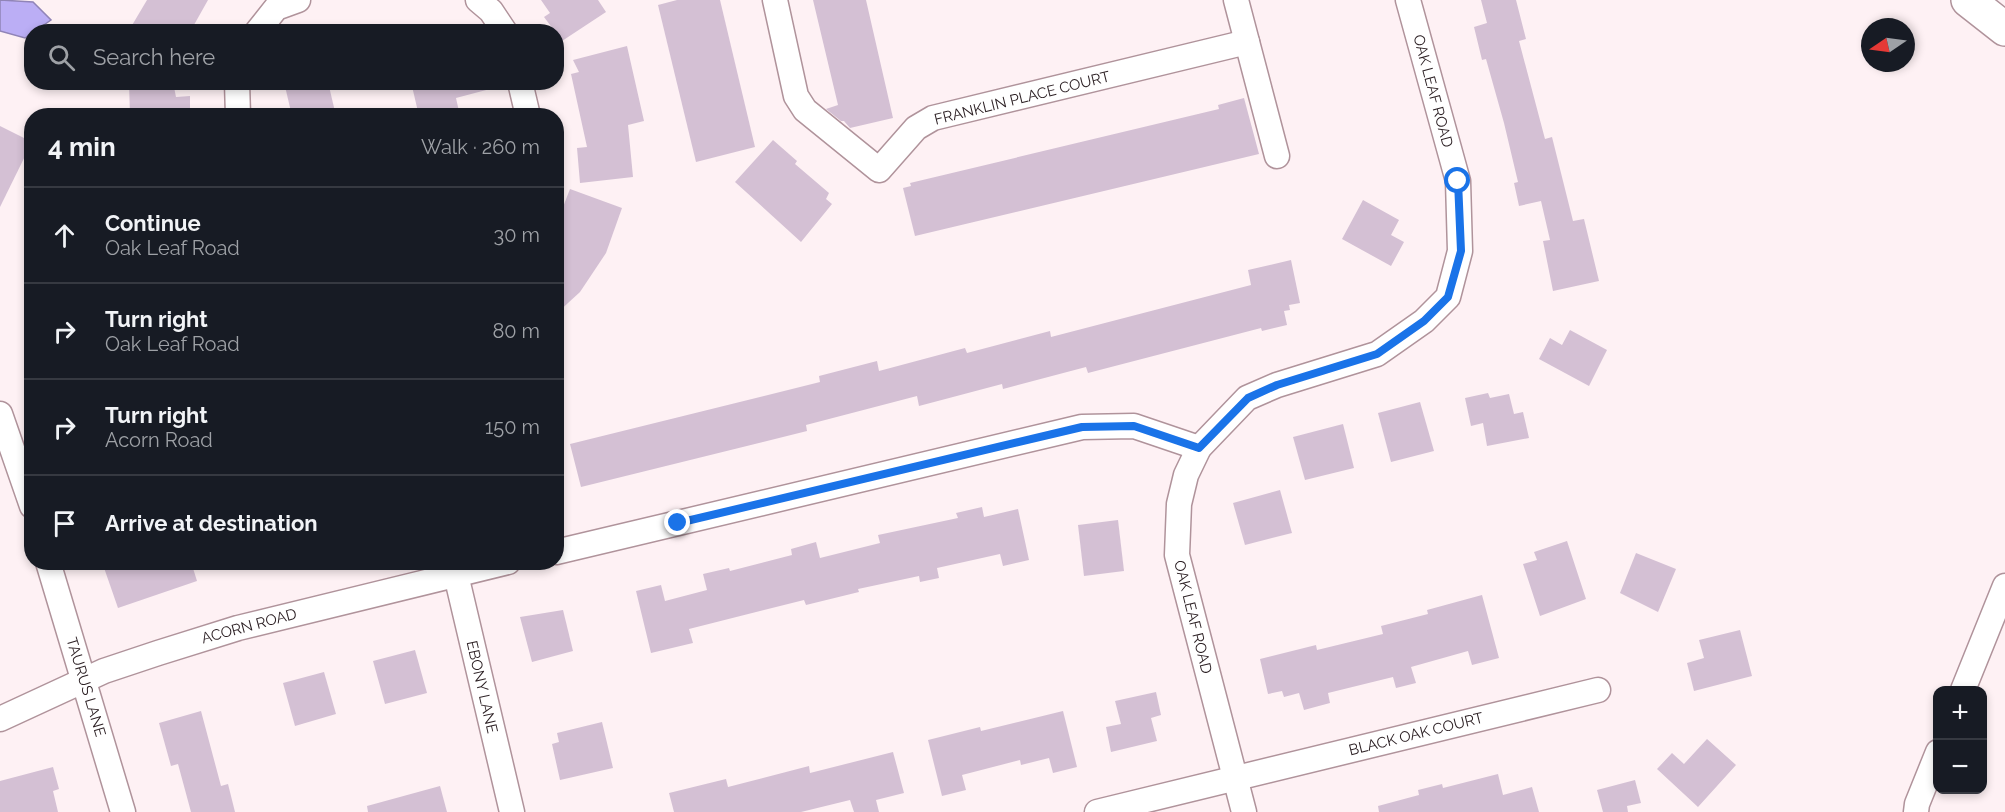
<!DOCTYPE html>
<meta charset="utf-8">
<style>
:root{--surface:#171b24;--page:#20242c;--text:#f1f3f6;--muted:#9ea1a6;--line:#363941}
body{margin:0;font-family:Raleway,sans-serif;background:var(--page);color:var(--text)}
.controls{position:absolute;right:18px;bottom:18px;display:grid;overflow:hidden;border-radius:12px;box-shadow:0 3px 9px #0003}
.controls button{width:54px;height:54px;display:grid;place-items:center;padding:0;border:0;border-bottom:2px solid var(--line);background:var(--surface);color:var(--text);font:30px sans-serif}
.compass{position:absolute;left:1861px;top:18px;width:54px;height:54px;border-radius:50%;background:var(--surface);box-shadow:0 3px 9px #0003;rotate:257deg}
.stop{position:absolute;width:18px;height:18px;margin:-14px;border:4px solid #1a73e8;border-radius:50%;background:#fff}
.stop.end{background:#1a73e8;border-color:#fff;box-shadow:0 2px 6px #0008}
.list{margin:0;padding:0;list-style:none}
h2{display:flex;justify-content:space-between;align-items:center;height:78px;margin:0;padding:0 24px;font-size:26px}
h2 small{font-size:20px;font-weight:400;color:var(--muted)}
.list li{display:grid;grid-template-columns:39px 1fr auto;gap:18px;align-items:center;box-sizing:border-box;height:96px;padding:0 24px;border-top:2px solid var(--line)}
.list b{display:block;font-size:22px;white-space:nowrap}
.list p{margin:0;font-size:20px;white-space:nowrap;color:var(--muted)}
.list em{font-size:20px;font-style:normal;color:var(--muted)}
.icon{flex:none;width:33px;height:33px;fill:none;stroke:currentColor;stroke-width:2;stroke-linecap:round;stroke-linejoin:round}
.map{position:relative;flex:none;width:2005px;height:812px;overflow:hidden}
.search{position:absolute;background:var(--surface);box-shadow:0 3px 9px #0003;left:24px;top:24px;width:540px;height:66px;display:flex;align-items:center;gap:15px;box-sizing:border-box;padding:0 21px;border-radius:24px;color:var(--muted);font-size:22px}
.panel{position:absolute;background:var(--surface);box-shadow:0 3px 9px #0003;left:24px;top:108px;width:540px;height:462px;border-radius:24px}
.map>svg:first-child{display:block}
</style>
<div class="map">
<svg width="2005" height="812" viewBox="0 0 2005 812">
<rect width="100%" height="100%" fill="#fef1f4"/>
<path fill="#bbaef5" stroke="#9084b7" stroke-width="1.5" d="M0 0 33 2 51 20 25 38 0 31Z"/>
<g fill="#d4c0d4">
<path d="M147 0H208L190 32H128Z"/>
<path d="M541 0H598L606 12 562 41 544 17 550 13Z"/>
<path d="M677 0H720L755 147 696 162 658 5Z"/>
<path d="M813 0H866L893 118 850 128 844 121H841L826 109 838 105Z"/>
<path d="M1481 0H1516L1526 39 1519 41 1545 139 1552 137 1573 221 1584 219 1599 281 1553 291 1543 241 1550 240 1541 201 1519 206 1514 183 1518 182 1504 123 1486 59 1482 60 1474 27 1487 23Z"/>
<path d="M627 46 644 121 628 125 633 177 580 183 577 148 587 147 571 74 579 72 573 60Z"/>
<path d="M129 82H173L176 97 190 96V116H130Z"/>
<path d="M284 82H328L336 116H292Z"/>
<path d="M411 82H489L490 89 456 98 460 116H419Z"/>
<path d="M1244 98 1259 154 915 236 903 188 911 186 910 183 1219 109 1218 105Z"/>
<path d="M0 126 32 142 0 207Z"/>
<path d="M773 140 797 161 795 164 829 193 826 199 832 204 801 242 735 182Z"/>
<path d="M570 189 622 208 606 253 580 292 556 314V225Z"/>
<path d="M1363 200 1399 220 1391 235 1404 242 1391 266 1342 239Z"/>
<path d="M1291 260 1300 303 1289 305 1290 310 1284 311 1287 325 1262 331 1261 328 1088 373 1086 367 1003 389 1002 384 919 406 917 396 806 425 807 431 581 487 570 444 820 382 819 376 877 361 879 371 965 348 967 353 1050 331 1051 337 1251 285 1248 270Z"/>
<path d="M1570 330 1607 350 1589 386 1539 359 1550 338 1562 345Z"/>
<path d="M1488 393 1490 398 1509 394 1514 414 1523 412 1529 438 1487 446 1483 423 1471 426 1465 398Z"/>
<path d="M1420 402 1434 451 1391 462 1378 413Z"/>
<path d="M1343 424 1354 468 1305 480 1293 437Z"/>
<path d="M1280 490 1292 533 1245 545 1233 503Z"/>
<path d="M982 507 984 517 1018 509 1029 560 1003 566 1000 554 937 568 939 578 920 582 919 576 858 589 859 592 806 605 804 600 689 629 693 643 651 653 636 591 661 585 665 601 707 590 703 574 729 568 730 571 792 555 791 549 816 542 820 558 880 543 878 535 958 518 956 513Z"/>
<path d="M1118 520 1124 571 1084 576 1078 525Z"/>
<path d="M1567 541 1586 599 1540 616 1523 564 1537 560 1534 552Z"/>
<path d="M1636 553 1676 569 1658 612 1620 593Z"/>
<path d="M102 562H191L197 581 118 608Z"/>
<path d="M1482 595 1499 658 1472 665 1468 651 1411 667 1416 683 1396 688 1393 677 1328 693 1330 703 1304 710 1299 693 1284 697 1282 691 1268 694 1260 659 1316 645 1317 650 1383 634 1381 626 1428 614 1427 610Z"/>
<path d="M563 610 573 651 532 662 520 617Z"/>
<path d="M1740 630 1752 676 1694 691 1687 663 1704 658 1699 640Z"/>
<path d="M415 650 427 693 385 704 373 661Z"/>
<path d="M324 672 336 714 295 726 283 683Z"/>
<path d="M1156 692 1161 715 1151 718 1157 741 1111 752 1106 727 1121 724 1115 701Z"/>
<path d="M201 711 221 786 228 784 235 812H191L178 764 171 766 159 723Z"/>
<path d="M1063 711 1077 767 1053 773 1049 758 1021 765 1020 760 962 775 966 790 942 796 928 740 980 727 981 731Z"/>
<path d="M602 722 613 768 560 780 552 744 559 742 557 733Z"/>
<path d="M1707 739 1736 765 1698 807 1657 769 1672 753 1684 764Z"/>
<path d="M893 752 904 793 876 800 879 812H854L850 800 801 812H674L669 793 726 779 728 787 809 766 810 773Z"/>
<path d="M53 767 59 789 53 791 58 812H0V781Z"/>
<path d="M1498 774 1503 795 1532 787 1539 812H1379L1378 806 1419 795 1418 790 1442 784 1443 788Z"/>
<path d="M1635 780 1641 803 1627 806 1628 812H1603L1597 790Z"/>
<path d="M440 786 447 812H368L367 806Z"/>
</g>
<g fill="none" stroke-linecap="round" stroke-linejoin="round">
<g stroke="#b0939b" stroke-width="27">
<g id="street">
<path d="M478 0 491 11 505 32"/>
<path d="M775 0 796 96 805 110 879 170 916 128 933 118 1247 42"/>
<path d="M1236 0 1277 156"/>
<path d="M257 32 276 8 298 0"/>
<path d="M237 82 238 116"/>
<path d="M520 82 528 116"/>
<path d="M0 414 32 506"/>
<path d="M556 552 1082 427 1134 426 1199 448"/>
<path d="M48 562 123 812"/>
<path d="M453 562 512 812"/>
<path d="M1963 690 2005 586"/>
<path d="M0 719 104 671 158 653 238 628 508 562"/>
<path d="M1097 812 1598 690"/>
<path d="M1244 812 1177 555 1179 504 1186 475 1199 448 1247 398 1277 385 1377 354 1424 321 1448 297 1460 251 1458 181 1408 0"/>
<path d="M1916 812 1917 804 1938 752"/>
</g>
</g>
<g stroke="#b0939b" stroke-width="36">
<path id="secondary" d="M1968 0 2005 29"/>
</g>
<use href="#street" stroke="#fff" stroke-width="24"/>
<use href="#secondary" stroke="#fff" stroke-width="33"/>
</g>
<g fill="none" stroke-linecap="round" stroke-linejoin="round">
<path stroke="#1a73e8" stroke-width="8" d="M678 523 1082 427 1134 426 1199 448 1248 398 1277 385 1377 354 1424 321 1448 297 1461 251 1458 181"/>
</g>
<g text-anchor="middle" dominant-baseline="central" stroke-width="6" stroke-linejoin="round" paint-order="stroke">
<g font-size="15" fill="#2d2125" stroke="#fff">
<text transform="translate(1433 91) rotate(75)">OAK LEAF ROAD</text>
<text transform="translate(1022 98) rotate(-14)">FRANKLIN PLACE COURT</text>
<text transform="translate(1193 617) rotate(76)">OAK LEAF ROAD</text>
<text transform="translate(249 626) rotate(-15)">ACORN ROAD</text>
<text transform="translate(86 687) rotate(73)">TAURUS LANE</text>
<text transform="translate(482 687) rotate(77)">EBONY LANE</text>
<text transform="translate(1416 734) rotate(-14)">BLACK OAK COURT</text>
</g>
</g>
</svg>
<div class="controls">
<button>+</button>
<button>−</button>
</div>
<svg class="compass" viewBox="-18 -18 36 36"><path d="M0-13l5 13h-10z" fill="#e53935"/><path d="M0 13l5-13h-10z" fill="#9ea1a6"/></svg>
<div class="stop" style="left:1458px;top:181px"></div>
<div class="stop end" style="left:678px;top:523px"></div>
<div class="search"><svg class="icon" aria-label="search" viewBox="0 0 24 24"><circle cx="10" cy="10" r="6"/><path d="M15 15l6 6"/></svg>Search here</div>
<section class="panel">
<h2>4 min<small>Walk · 260 m</small></h2>
<ul class="list">
<li><svg class="icon" aria-label="ahead" viewBox="0 0 24 24"><path d="M12 20V5M6 11l6-6 6 6"/></svg><div><b>Continue</b><p>Oak Leaf Road</p></div><em>30 m</em></li>
<li><svg class="icon" aria-label="right" viewBox="0 0 24 24"><path d="M7 20v-9h11M14 6l5 5-5 5"/></svg><div><b>Turn right</b><p>Oak Leaf Road</p></div><em>80 m</em></li>
<li><svg class="icon" aria-label="right" viewBox="0 0 24 24"><path d="M7 20v-9h11M14 6l5 5-5 5"/></svg><div><b>Turn right</b><p>Acorn Road</p></div><em>150 m</em></li>
<li><svg class="icon" aria-label="arrive" viewBox="0 0 24 24"><path d="M6 21V4h12l-3 4 3 4H6"/></svg><div><b>Arrive at destination</b></div></li>
</ul>
</section>
</div>
